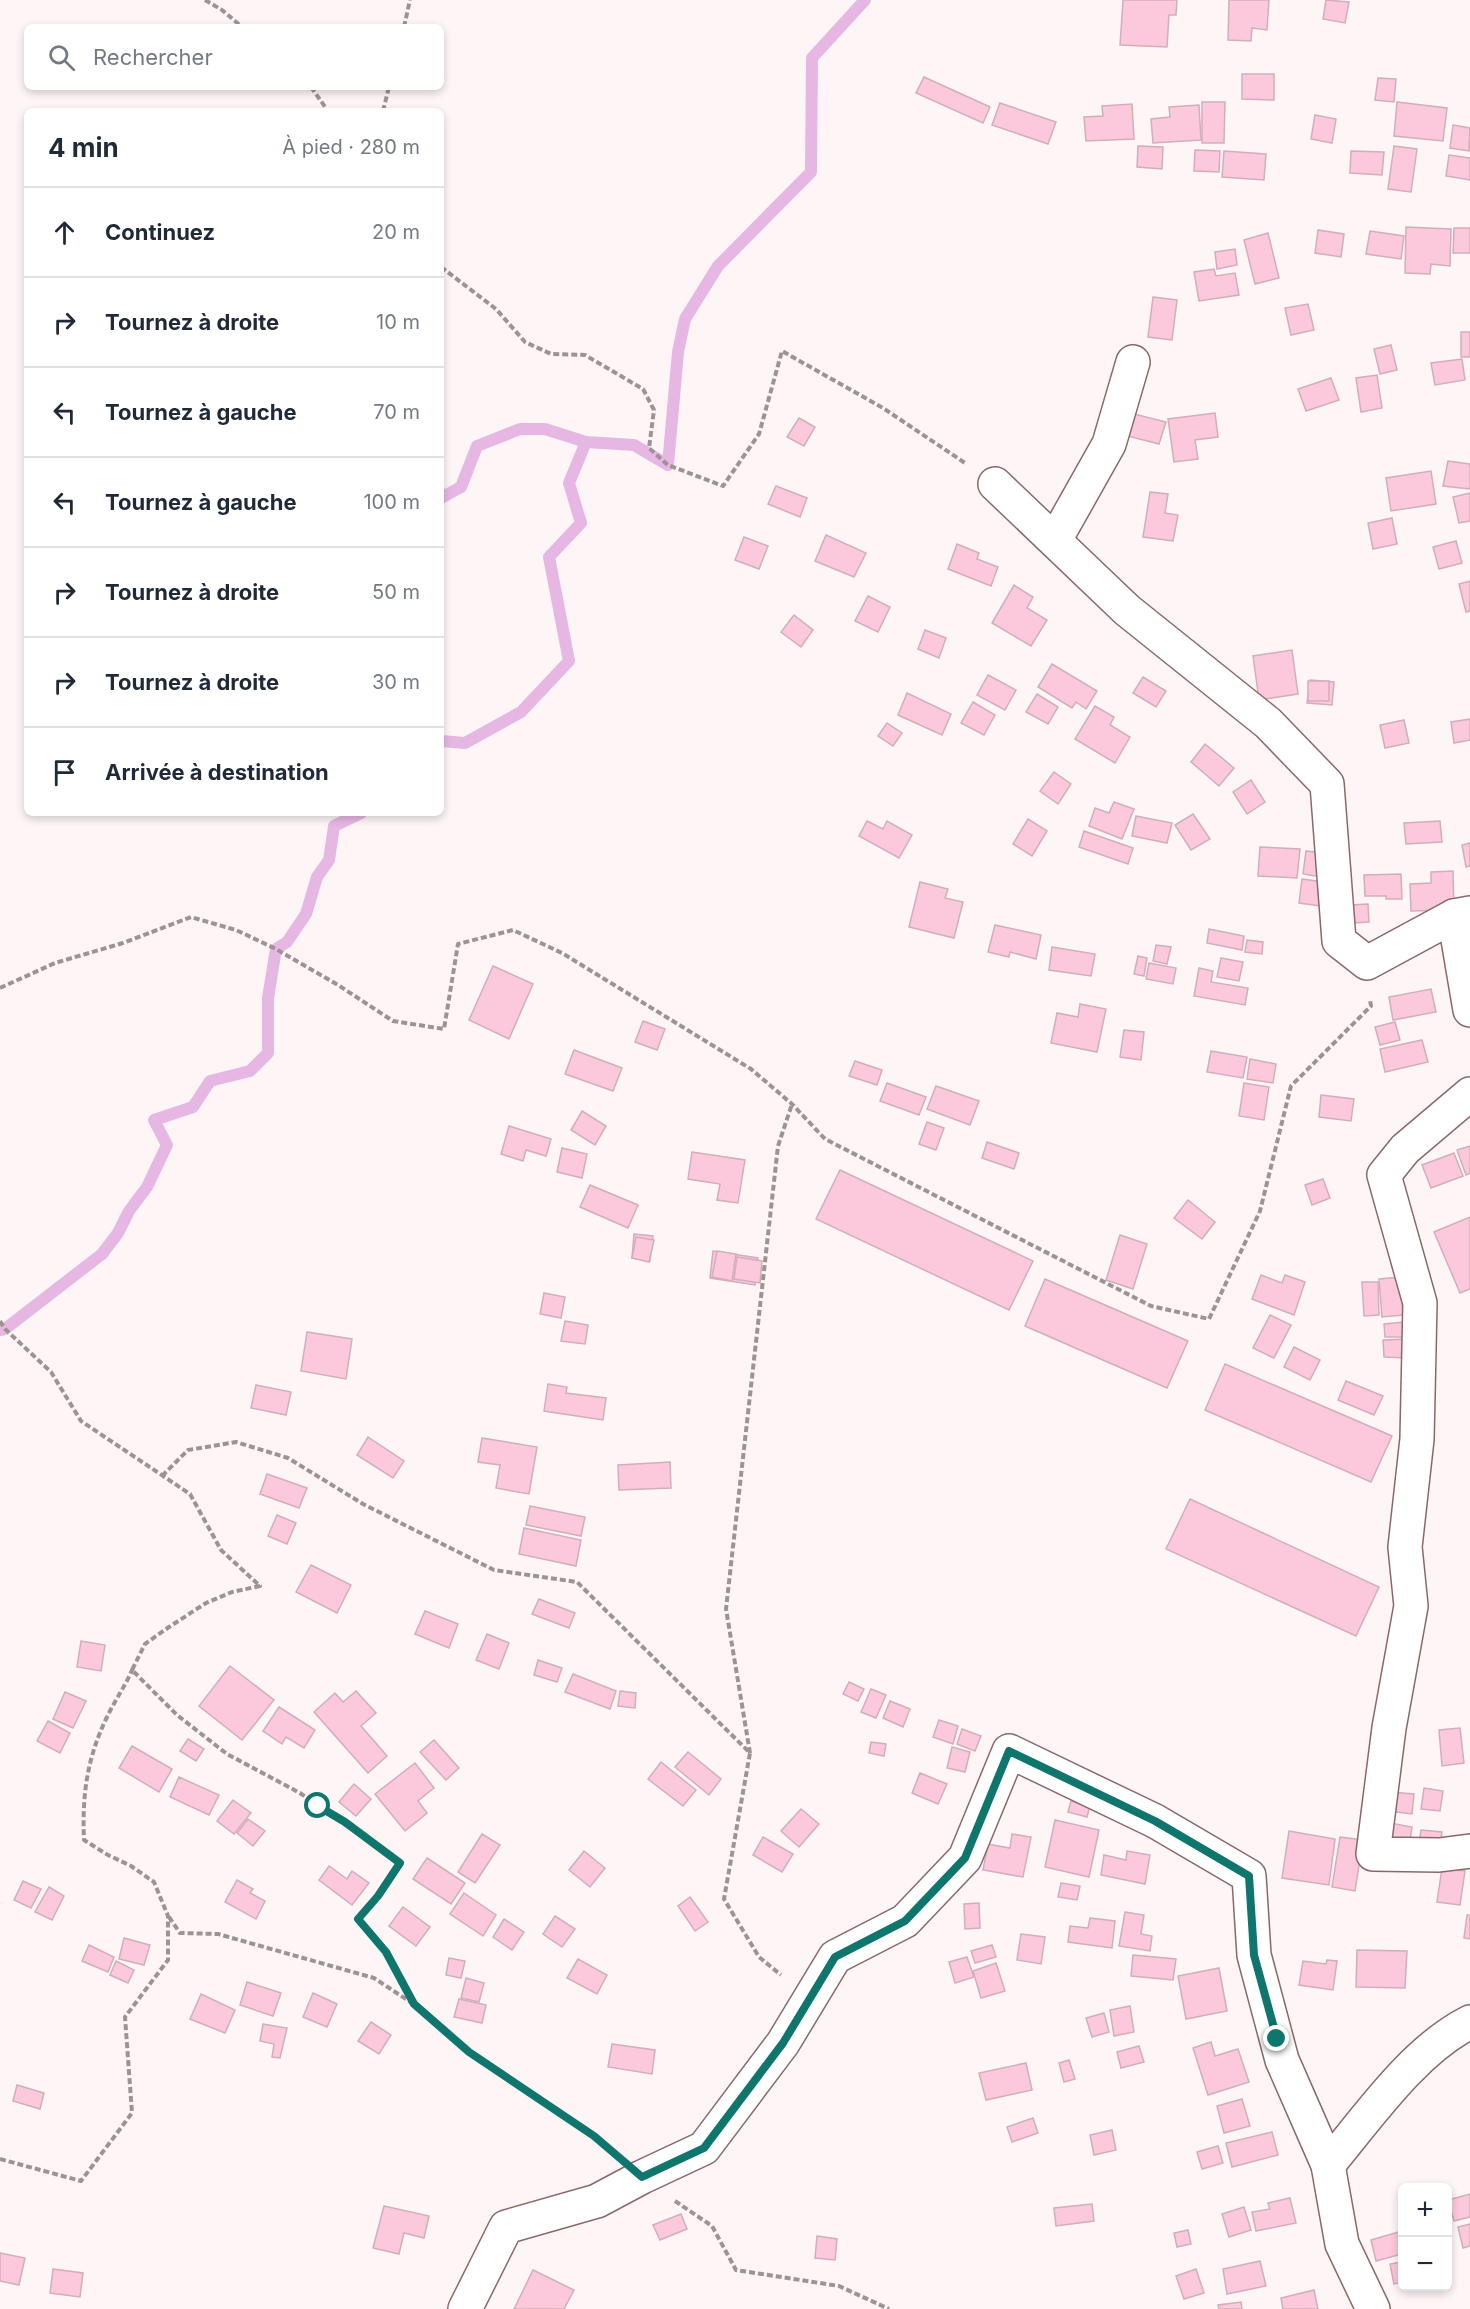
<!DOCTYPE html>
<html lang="fr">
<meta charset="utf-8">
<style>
:root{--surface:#fff;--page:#f2f2f3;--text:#1f2937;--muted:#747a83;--line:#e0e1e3}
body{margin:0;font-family:Inter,sans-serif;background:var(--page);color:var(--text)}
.controls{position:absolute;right:18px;bottom:18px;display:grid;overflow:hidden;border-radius:9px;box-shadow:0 3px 9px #0003}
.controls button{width:54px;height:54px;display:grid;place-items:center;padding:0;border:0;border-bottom:2px solid var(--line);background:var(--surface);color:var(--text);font:30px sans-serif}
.stop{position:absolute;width:18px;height:18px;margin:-14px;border:4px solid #0f766e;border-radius:50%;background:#fff}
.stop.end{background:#0f766e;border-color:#fff;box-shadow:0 2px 6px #0008}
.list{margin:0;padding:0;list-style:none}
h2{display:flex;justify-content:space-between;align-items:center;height:78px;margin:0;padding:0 24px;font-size:26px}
h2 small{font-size:20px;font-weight:400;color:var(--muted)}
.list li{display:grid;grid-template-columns:39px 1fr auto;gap:18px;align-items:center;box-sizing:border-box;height:90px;padding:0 24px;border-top:2px solid var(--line)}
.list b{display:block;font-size:22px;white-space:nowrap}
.list em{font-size:20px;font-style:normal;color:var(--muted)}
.icon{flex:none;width:33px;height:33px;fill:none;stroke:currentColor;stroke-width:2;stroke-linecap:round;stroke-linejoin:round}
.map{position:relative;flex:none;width:1470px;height:2309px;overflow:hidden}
.search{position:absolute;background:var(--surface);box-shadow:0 3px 9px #0003;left:24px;top:24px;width:420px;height:66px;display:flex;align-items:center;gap:15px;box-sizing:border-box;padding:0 21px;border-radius:9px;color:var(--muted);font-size:22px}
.panel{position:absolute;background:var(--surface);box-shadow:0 3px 9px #0003;left:24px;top:108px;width:420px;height:708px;border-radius:9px}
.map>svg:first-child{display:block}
</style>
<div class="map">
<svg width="1470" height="2309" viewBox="0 0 1470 2309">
<rect width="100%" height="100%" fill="#fef6f6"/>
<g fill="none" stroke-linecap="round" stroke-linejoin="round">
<g stroke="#e7b7e4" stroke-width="12">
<path d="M441 498 461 487 477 446 520 429H545L586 442 634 445 668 465 678 352 685 319 718 266 811 172 812 58 865 0"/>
<path d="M441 741 465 743 521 712 569 661 549 557 581 523 569 483 586 442"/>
<path d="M0 1330 5 1329 102 1254 118 1233 129 1211 147 1187 167 1145 154 1120 193 1107 210 1081 250 1071 268 1053V998L276 949 287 942 306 914 317 877 329 860 334 826 361 813"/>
</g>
</g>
<g fill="#fcc8dc" stroke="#d2aebb" stroke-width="1.5">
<path d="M1123 0H1177L1176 15H1169L1167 47 1120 45Z"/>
<path d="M1229 0H1269L1267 30 1252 28 1251 41 1228 40Z"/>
<path d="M1326 0 1349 2 1345 23 1323 19Z"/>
<path d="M1242 74H1274V100L1242 99Z"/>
<path d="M924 77 990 107 983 123 916 93Z"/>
<path d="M1378 78 1396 79 1394 102 1375 100Z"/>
<path d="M1202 102H1225L1224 143H1202Z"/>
<path d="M1397 102 1447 108 1443 141 1394 136Z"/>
<path d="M1000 103 1056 122 1048 144 992 125Z"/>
<path d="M1132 104 1134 139 1086 141 1084 117 1103 116 1102 106Z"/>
<path d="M1199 105 1201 140 1153 143 1151 119 1170 117 1169 107Z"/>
<path d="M1315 115 1336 119 1332 143 1311 139Z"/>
<path d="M1453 125 1470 128 1469 151 1450 148Z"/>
<path d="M1138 146 1163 147 1162 169 1137 167Z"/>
<path d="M1394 146 1417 149 1411 192 1388 189Z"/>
<path d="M1195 150 1220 151 1219 172 1194 171Z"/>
<path d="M1224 151 1266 154 1264 180 1222 177Z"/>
<path d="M1351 151 1384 152 1382 175 1350 173Z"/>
<path d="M1449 155 1470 158V180L1446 176Z"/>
<path d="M1406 227 1451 229 1450 266 1431 264 1430 274 1405 273Z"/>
<path d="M1454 228H1470V253H1453Z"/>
<path d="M1318 230 1344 234 1341 257 1315 253Z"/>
<path d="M1370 231 1404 236 1401 259 1366 254Z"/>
<path d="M1268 233 1279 278 1255 284 1244 240Z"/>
<path d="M1235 249 1237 265 1217 269 1215 252Z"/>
<path d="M1214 269 1216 276 1235 273 1239 295 1199 301 1194 272Z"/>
<path d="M1153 297 1177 300 1172 340 1148 337Z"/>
<path d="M1308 304 1314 330 1291 335 1285 308Z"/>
<rect x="1461" y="332" width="9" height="25"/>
<path d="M1391 345 1397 370 1380 374 1374 349Z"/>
<path d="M1462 359 1465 380 1435 385 1431 363Z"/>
<path d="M1377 375 1382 408 1361 412 1356 378Z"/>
<path d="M1331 378 1339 400 1306 411 1298 389Z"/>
<path d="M1130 413 1166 422 1159 444 1124 435Z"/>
<path d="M1215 413 1218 437 1195 440 1198 459 1174 462 1168 419Z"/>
<path d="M799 418 815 427 804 446 787 437Z"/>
<path d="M1448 461 1470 464V489L1443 486Z"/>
<path d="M1431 471 1436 504 1391 511 1386 478Z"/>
<path d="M776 486 807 498 800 517 768 504Z"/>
<path d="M1150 492 1168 494 1165 513 1178 515 1173 541 1143 537Z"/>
<path d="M1470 493V521L1459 523 1453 497Z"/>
<path d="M1392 518 1397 544 1373 549 1368 523Z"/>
<path d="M826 535 866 553 854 577 815 561Z"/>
<path d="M744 537 768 546 759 569 735 560Z"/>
<path d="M1456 541 1462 563 1439 569 1433 547Z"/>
<path d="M957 544 979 553 977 559 998 567 991 586 948 569Z"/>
<path d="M1470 581V611L1466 612 1459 584Z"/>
<path d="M1014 585 1033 597 1027 608 1047 620 1031 646 992 623Z"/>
<path d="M868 596 890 607 878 632 855 621Z"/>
<path d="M794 615 813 630 801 647 781 632Z"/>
<path d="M925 630 946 638 939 658 918 649Z"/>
<path d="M1292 650 1298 694 1259 700 1253 656Z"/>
<path d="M1052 664 1097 691 1086 709 1076 702 1072 708 1038 687Z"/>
<path d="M988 675 1016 690 1005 710 977 695Z"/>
<path d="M1143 677 1166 691 1156 707 1133 693Z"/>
<path d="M1310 680 1334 682 1332 705 1307 703Z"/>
<rect x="1308" y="681" width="21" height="20"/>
<path d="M907 693 951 714 942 735 898 715Z"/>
<path d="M1037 694 1058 707 1048 724 1026 712Z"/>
<path d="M973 702 995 715 984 735 961 723Z"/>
<path d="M1095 706 1114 717 1110 725 1130 737 1115 763 1075 739Z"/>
<path d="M1470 719V740L1454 743 1451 722Z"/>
<path d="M1404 720 1409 743 1385 748 1380 725Z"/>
<path d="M887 723 902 733 893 746 878 736Z"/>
<path d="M1205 744 1234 768 1219 786 1191 762Z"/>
<path d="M1054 772 1071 784 1058 804 1040 791Z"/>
<path d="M1251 780 1265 802 1247 814 1233 792Z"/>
<path d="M1114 802 1134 809 1122 839 1089 826 1095 808 1109 813Z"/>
<path d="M1193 814 1210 839 1191 850 1175 825Z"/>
<path d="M1136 816 1172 823 1167 843 1132 836Z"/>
<path d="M1028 819 1047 831 1032 856 1013 844Z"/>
<path d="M867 821 883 829 887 821 912 835 899 858 859 836Z"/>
<path d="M1440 821 1442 842 1406 844 1404 823Z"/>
<path d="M1084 831 1133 848 1128 864 1079 847Z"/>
<path d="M1470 843V866L1466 867 1462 845Z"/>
<path d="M1260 847 1300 849 1297 878 1258 876Z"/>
<path d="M1306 851 1324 853 1321 877 1303 874Z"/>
<path d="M1453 871 1454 910 1411 911 1410 884 1431 883V872Z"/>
<path d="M1401 874 1402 899H1386V896H1365L1364 875Z"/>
<path d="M1302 879 1323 882 1320 906 1299 903Z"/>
<path d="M920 882 948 889 945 898 963 902 954 938 909 927Z"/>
<path d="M1368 904 1369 922 1353 923 1351 905Z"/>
<path d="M995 925 1041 935 1036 959 1010 952 1009 957 988 952Z"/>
<path d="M1209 929 1244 936 1242 950 1207 943Z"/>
<path d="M1247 940 1263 942 1262 954 1245 952Z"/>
<path d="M1156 945 1171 947 1167 964 1153 961Z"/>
<path d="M1052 947 1095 954 1091 976 1049 970Z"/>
<path d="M1138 956 1147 958 1144 976 1134 974Z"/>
<path d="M1221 958 1243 962 1239 981 1217 977Z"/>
<path d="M1149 963 1176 968 1173 984 1146 979Z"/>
<path d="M493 966 533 984 509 1039 469 1020Z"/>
<path d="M1199 968 1213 971 1211 982 1248 988 1245 1005 1194 996Z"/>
<path d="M1431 989 1436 1012 1393 1020 1389 997Z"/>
<path d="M1080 1004 1106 1009 1097 1052 1051 1043 1057 1013 1078 1017Z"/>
<path d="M643 1021 665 1029 657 1050 635 1042Z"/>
<path d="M1395 1022 1400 1040 1380 1045 1375 1027Z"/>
<path d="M1124 1030 1144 1032 1141 1060 1120 1057Z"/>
<path d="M1422 1040 1428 1062 1385 1072 1380 1049Z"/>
<path d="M574 1050 622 1068 613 1091 565 1074Z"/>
<path d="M1211 1051 1247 1057 1243 1078 1207 1072Z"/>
<path d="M1250 1059 1276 1064 1273 1083 1247 1079Z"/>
<path d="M855 1061 882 1070 877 1085 849 1076Z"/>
<path d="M887 1083 926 1097 919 1115 880 1101Z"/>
<path d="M1244 1083 1269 1087 1264 1120 1239 1116Z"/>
<path d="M936 1086 979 1101 970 1125 927 1109Z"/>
<path d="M1321 1095 1354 1099 1351 1121 1319 1117Z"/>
<path d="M582 1111 606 1126 595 1145 571 1130Z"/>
<path d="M927 1122 944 1128 936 1150 919 1144Z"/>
<path d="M509 1126 551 1139 546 1156 526 1150 523 1161 501 1154Z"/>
<path d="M987 1142 1019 1153 1014 1169 982 1158Z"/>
<path d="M1470 1146V1173L1466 1175 1457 1150Z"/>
<path d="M562 1148 587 1154 582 1178 557 1172Z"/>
<path d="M692 1152 745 1160 738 1203 717 1200 720 1184 688 1179Z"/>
<path d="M1454 1153 1463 1176 1431 1188 1422 1165Z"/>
<path d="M840 1170 1033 1261 1009 1310 816 1219Z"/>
<path d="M1323 1179 1330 1198 1312 1205 1305 1185Z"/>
<path d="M590 1185 638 1205 628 1228 580 1207Z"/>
<path d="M1188 1200 1215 1222 1202 1239 1174 1218Z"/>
<path d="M1470 1217V1289L1460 1293 1434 1232Z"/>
<path d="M634 1234 653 1236 650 1261 632 1258Z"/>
<path d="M1120 1235 1147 1244 1133 1289 1106 1280Z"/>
<path d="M636 1237 654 1240 649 1262 632 1258Z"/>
<path d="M713 1251 758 1258 755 1285 710 1278Z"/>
<path d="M717 1251 736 1254 732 1281 712 1277Z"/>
<path d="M737 1257 762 1261 760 1283 734 1279Z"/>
<path d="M1261 1275 1282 1283 1285 1275 1305 1282 1294 1315 1252 1299Z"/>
<path d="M1400 1277 1403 1315 1382 1317 1379 1279Z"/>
<path d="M1045 1279 1188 1341 1167 1388 1025 1326Z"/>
<path d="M1362 1282H1378L1379 1315 1364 1316Z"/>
<path d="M544 1293 565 1297 561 1318 540 1314Z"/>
<path d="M1270 1315 1291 1325 1274 1358 1253 1348Z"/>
<path d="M565 1321 588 1325 585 1344 561 1341Z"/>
<path d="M1404 1322 1405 1337H1385L1384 1324Z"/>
<path d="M307 1332 352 1339 346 1379 301 1371Z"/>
<path d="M1406 1339 1405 1358 1384 1357 1383 1340Z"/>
<path d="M1294 1347 1320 1360 1310 1380 1284 1367Z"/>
<path d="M1225 1364 1392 1436 1371 1482 1205 1410Z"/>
<path d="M1346 1381 1383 1396 1374 1415 1338 1400Z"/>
<path d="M548 1384 567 1387 566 1393 606 1398 603 1420 544 1411Z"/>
<path d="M256 1385 291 1392 286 1415 251 1408Z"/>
<path d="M368 1437 404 1461 393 1478 357 1455Z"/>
<path d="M482 1438 537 1447 529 1494 496 1488 500 1465 478 1462Z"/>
<path d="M670 1462 671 1488 619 1490 618 1465Z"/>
<path d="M267 1474 307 1488 299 1508 260 1494Z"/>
<path d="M1190 1499 1379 1587 1356 1636 1166 1549Z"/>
<path d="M530 1506 585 1517 581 1536 526 1525Z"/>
<path d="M277 1515 296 1523 287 1544 268 1536Z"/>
<path d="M524 1528 581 1540 576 1566 519 1554Z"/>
<path d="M311 1565 351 1585 337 1613 296 1592Z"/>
<path d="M539 1599 575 1613 569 1628 532 1614Z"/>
<path d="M425 1611 458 1624 449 1648 415 1634Z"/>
<path d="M487 1634 509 1643 499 1669 476 1660Z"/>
<path d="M81 1641 105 1645 101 1671 77 1667Z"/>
<path d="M538 1660 562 1668 557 1682 534 1675Z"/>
<path d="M230 1666 274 1700 242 1740 199 1706Z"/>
<path d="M573 1674 616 1691 610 1709 565 1692Z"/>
<path d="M849 1682 864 1689 858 1701 843 1694Z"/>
<path d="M871 1689 886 1695 876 1718 861 1712Z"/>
<path d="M356 1691 376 1713 361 1726 387 1756 368 1773 314 1712 335 1693 343 1702Z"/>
<path d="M620 1691 636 1693 635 1708 618 1706Z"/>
<path d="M65 1692 86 1701 73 1728 53 1719Z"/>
<path d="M890 1701 910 1709 903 1727 883 1718Z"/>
<path d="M279 1707 315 1730 304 1748 286 1737 282 1744 263 1731Z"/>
<path d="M939 1720 958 1726 953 1744 933 1737Z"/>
<path d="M48 1721 70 1733 60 1753 37 1741Z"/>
<path d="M1460 1728 1464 1763 1442 1766 1439 1730Z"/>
<path d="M962 1729 981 1736 975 1751 957 1744Z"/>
<path d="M188 1739 204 1749 196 1761 180 1751Z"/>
<path d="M434 1740 459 1768 446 1780 420 1752Z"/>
<path d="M871 1742 886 1744 884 1756 869 1753Z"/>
<path d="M132 1746 172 1769 159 1792 119 1768Z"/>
<path d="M952 1747 970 1752 965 1772 947 1768Z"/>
<path d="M688 1752 721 1779 709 1795 675 1767Z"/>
<path d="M661 1762 696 1790 683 1806 648 1779Z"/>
<path d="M415 1763 434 1788 418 1801 427 1813 405 1831 375 1794Z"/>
<path d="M920 1773 947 1784 938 1804 912 1793Z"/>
<path d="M179 1777 219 1795 209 1815 170 1797Z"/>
<path d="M354 1784 371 1799 356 1816 339 1802Z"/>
<path d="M1424 1788 1443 1791 1440 1811 1421 1809Z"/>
<path d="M1391 1792 1414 1794 1412 1814 1389 1811Z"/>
<path d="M233 1800 251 1813 234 1834 217 1821Z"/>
<path d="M1071 1801 1090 1806 1087 1817 1068 1812Z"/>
<path d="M801 1809 819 1824 799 1847 781 1831Z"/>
<path d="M248 1819 265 1831 253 1846 237 1833Z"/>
<path d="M1055 1820 1099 1830 1089 1877 1045 1867Z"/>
<path d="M1390 1823 1412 1827 1409 1848 1386 1845Z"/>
<path d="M1421 1830 1442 1832 1439 1853 1418 1850Z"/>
<path d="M1289 1831 1335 1839 1329 1885 1282 1878Z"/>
<path d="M482 1834 500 1845 475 1883 458 1872Z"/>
<path d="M1012 1834 1031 1837 1023 1877 983 1870 988 1844 1010 1848Z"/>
<path d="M763 1837 793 1854 782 1872 753 1855Z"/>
<path d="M1340 1837 1363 1840 1355 1891 1332 1887Z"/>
<path d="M584 1851 605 1868 590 1887 569 1870Z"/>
<path d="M1127 1851 1150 1855 1145 1884 1101 1875 1104 1855 1126 1860Z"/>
<path d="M427 1858 465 1883 451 1904 413 1879Z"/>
<path d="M329 1866 347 1879 352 1871 369 1883 352 1905 319 1880Z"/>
<path d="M1442 1868 1465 1871 1460 1905 1437 1902Z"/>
<path d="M237 1880 253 1889 250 1893 265 1901 256 1919 225 1902Z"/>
<path d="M23 1881 41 1889 31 1908 14 1900Z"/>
<path d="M1061 1883 1080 1886 1077 1900 1058 1897Z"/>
<path d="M49 1887 64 1896 52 1920 35 1912Z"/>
<path d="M464 1893 496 1915 483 1936 450 1914Z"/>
<path d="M690 1897 708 1922 695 1931 678 1906Z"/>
<path d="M979 1903 980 1928 965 1929 964 1904Z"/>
<path d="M403 1907 430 1927 416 1946 389 1926Z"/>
<path d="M1125 1912 1144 1915 1141 1934 1152 1936 1150 1951 1119 1946Z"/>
<path d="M1467 1915H1470V1939L1464 1938Z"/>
<path d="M555 1916 575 1929 562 1947 543 1934Z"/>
<path d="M1090 1918 1115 1921 1112 1948 1068 1942 1070 1926 1088 1928Z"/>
<path d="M504 1919 524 1932 512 1950 493 1937Z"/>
<path d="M1021 1934 1045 1937 1041 1964 1017 1960Z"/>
<path d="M124 1938 150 1945 144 1965 119 1959Z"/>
<path d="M89 1945 114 1957 108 1972 82 1961Z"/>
<path d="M992 1945 996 1957 975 1963 971 1951Z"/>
<path d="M1357 1950 1407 1951 1405 1988 1356 1987Z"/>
<path d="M1133 1955 1176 1959 1173 1980 1131 1976Z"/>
<path d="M967 1957 974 1977 955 1983 949 1962Z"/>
<path d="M449 1958 465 1961 461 1978 446 1975Z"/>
<path d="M578 1959 607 1975 597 1994 567 1978Z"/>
<path d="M1327 1960 1337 1961 1333 1990 1299 1985 1303 1961 1326 1964Z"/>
<path d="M116 1961 134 1970 128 1983 110 1975Z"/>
<path d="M996 1963 1005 1991 981 1998 973 1971Z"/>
<path d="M1219 1968 1227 2011 1186 2019 1178 1976Z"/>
<path d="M466 1978 484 1983 479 2002 461 1998Z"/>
<path d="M247 1982 281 1993 273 2016 240 2005Z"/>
<path d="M313 1993 337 2004 327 2027 303 2017Z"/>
<path d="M201 1994 235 2010 225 2033 190 2019Z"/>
<path d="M459 1999 486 2005 482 2023 454 2017Z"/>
<path d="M1130 2006 1134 2032 1114 2036 1110 2010Z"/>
<path d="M1104 2013 1109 2032 1092 2037 1086 2018Z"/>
<path d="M371 2022 391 2035 379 2054 358 2041Z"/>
<path d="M263 2024 287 2028 280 2058 272 2057 274 2044 260 2041Z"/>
<path d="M1211 2042 1215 2056 1238 2049 1249 2082 1208 2095 1193 2048Z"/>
<path d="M612 2044 655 2050 652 2074 608 2067Z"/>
<path d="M1139 2046 1144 2062 1121 2068 1117 2052Z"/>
<path d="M1069 2060 1075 2079 1064 2082 1059 2063Z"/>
<path d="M1026 2063 1032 2090 986 2100 979 2073Z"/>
<path d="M17 2085 44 2093 40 2109 13 2101Z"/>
<path d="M1242 2099 1250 2126 1224 2133 1217 2106Z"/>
<path d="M1033 2118 1038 2133 1012 2142 1007 2127Z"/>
<path d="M1112 2130 1116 2150 1094 2155 1090 2135Z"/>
<path d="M1272 2132 1278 2155 1232 2167 1226 2143Z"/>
<path d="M1218 2146 1223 2163 1202 2169 1197 2152Z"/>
<path d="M1470 2194V2217L1454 2221 1448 2200Z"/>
<path d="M1290 2198 1296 2223 1256 2231 1252 2212 1270 2209 1268 2203Z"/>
<path d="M1092 2204 1094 2221 1056 2226 1054 2208Z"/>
<path d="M384 2206 429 2216 424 2238 404 2233 399 2254 373 2248Z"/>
<path d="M1244 2207 1251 2230 1229 2237 1222 2214Z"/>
<path d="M681 2214 687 2229 660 2240 653 2225Z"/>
<path d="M1470 2224V2246L1463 2248 1458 2227Z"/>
<path d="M1188 2230 1191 2244 1177 2247 1174 2233Z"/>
<path d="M1402 2231V2254L1376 2261 1371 2240Z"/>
<path d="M817 2236 837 2239 835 2260 815 2258Z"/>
<path d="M0 2253 25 2258 19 2285 0 2281Z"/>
<path d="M1260 2261 1266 2286 1227 2294 1223 2269Z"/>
<path d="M1402 2262V2282L1394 2284 1390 2264Z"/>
<path d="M53 2269 83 2273 80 2297 50 2293Z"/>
<path d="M1196 2269 1204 2293 1184 2299 1176 2276Z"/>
<path d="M533 2270 574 2290 564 2309H514Z"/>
<path d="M1314 2290 1318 2309H1283L1281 2298Z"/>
<path d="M1241 2302 1242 2309H1219L1218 2305Z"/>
</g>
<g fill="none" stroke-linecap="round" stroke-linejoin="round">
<g stroke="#8b6868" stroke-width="36">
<g id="minor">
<path d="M995 484 1127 610 1268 723 1327 784 1339 941 1367 963 1454 916 1470 913"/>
<path d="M1055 540 1109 444 1133 362"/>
<path d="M1454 916 1470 1010"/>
<path d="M1470 1094 1405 1149 1384 1175 1420 1303 1417 1439 1405 1547 1411 1606 1389 1728 1373 1854 1439 1855 1470 1851"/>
<path d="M1328 2165C1368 2117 1414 2050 1470 2022"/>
<path d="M465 2309 506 2227 597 2201 642 2177 704 2148 783 2043 835 1957 905 1921 965 1858 1009 1751 1155 1821 1249 1876 1254 1955 1282 2060 1328 2165 1342 2244 1373 2309"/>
</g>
</g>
<g stroke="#9e9393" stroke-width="4" stroke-dasharray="6 3" stroke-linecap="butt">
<path d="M205 0 222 10 242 27"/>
<path d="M404 27 410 0"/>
<path d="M311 87 328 111"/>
<path d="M383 111 389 87"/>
<path d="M441 267 496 309 525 342 551 354 585 355 643 389 654 410 649 448 668 465 723 486 759 434 782 351 883 408 965 463"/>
<path d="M0 988 55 963 123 943 191 917 236 930 276 949 338 985 393 1021 444 1029 458 944 513 930 562 953 751 1069 792 1104 825 1139 1151 1306 1209 1319 1260 1211 1291 1086 1371 1006 1370 1000"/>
<path d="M0 1321 5 1329 51 1372 81 1421 190 1494 221 1550 260 1586 232 1592 206 1603 169 1627 145 1644 132 1670 177 1715 227 1754 300 1793 400 1863 378 1896 359 1919 386 1951 414 2004 469 2052 594 2136 613 2152"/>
<path d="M162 1476 188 1450 236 1442 288 1458 363 1504 494 1570 577 1582 750 1753 724 1899 759 1957 781 1975"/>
<path d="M750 1753 726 1609 778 1146 792 1104"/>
<path d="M169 1917 180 1933 218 1934 374 1978 412 2003"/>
<path d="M0 2159 81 2181 132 2113 125 2017 168 1960V1916L154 1882 131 1866 108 1855 84 1840C82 1795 87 1758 107 1717 115 1700 126 1685 133 1668"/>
<path d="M675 2201 712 2226 736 2270 839 2286 889 2309"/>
</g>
<use href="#minor" stroke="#fff" stroke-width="33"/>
</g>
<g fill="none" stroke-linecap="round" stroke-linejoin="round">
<path stroke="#0f766e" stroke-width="8" d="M318 1806 345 1822 400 1863 378 1896 358 1919 386 1952 414 2004 469 2052 594 2136 642 2177 704 2148 783 2043 835 1957 905 1921 965 1858 1009 1751 1155 1821 1249 1876 1254 1955 1277 2039"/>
</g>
</svg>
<div class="controls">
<button>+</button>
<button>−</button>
</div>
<div class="stop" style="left:318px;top:1806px"></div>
<div class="stop end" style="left:1277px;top:2039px"></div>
<div class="search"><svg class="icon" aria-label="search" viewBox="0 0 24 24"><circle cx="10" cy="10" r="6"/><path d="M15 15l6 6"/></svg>Rechercher</div>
<section class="panel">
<h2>4 min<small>À pied · 280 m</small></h2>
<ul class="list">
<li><svg class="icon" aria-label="ahead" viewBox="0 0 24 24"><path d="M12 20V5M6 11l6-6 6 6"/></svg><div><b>Continuez</b></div><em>20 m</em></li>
<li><svg class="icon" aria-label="right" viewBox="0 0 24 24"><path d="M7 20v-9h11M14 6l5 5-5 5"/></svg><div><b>Tournez à droite</b></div><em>10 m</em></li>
<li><svg class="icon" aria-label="left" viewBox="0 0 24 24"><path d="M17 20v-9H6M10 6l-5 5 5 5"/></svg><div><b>Tournez à gauche</b></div><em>70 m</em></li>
<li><svg class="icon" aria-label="left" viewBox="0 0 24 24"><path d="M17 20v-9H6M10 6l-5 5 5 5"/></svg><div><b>Tournez à gauche</b></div><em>100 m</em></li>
<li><svg class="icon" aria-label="right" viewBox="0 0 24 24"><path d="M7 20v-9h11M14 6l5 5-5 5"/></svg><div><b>Tournez à droite</b></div><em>50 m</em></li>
<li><svg class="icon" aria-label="right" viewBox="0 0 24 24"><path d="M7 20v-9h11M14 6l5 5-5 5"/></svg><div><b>Tournez à droite</b></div><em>30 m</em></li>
<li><svg class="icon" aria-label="arrive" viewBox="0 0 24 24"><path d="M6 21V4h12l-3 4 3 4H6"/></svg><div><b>Arrivée à destination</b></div></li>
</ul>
</section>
</div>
